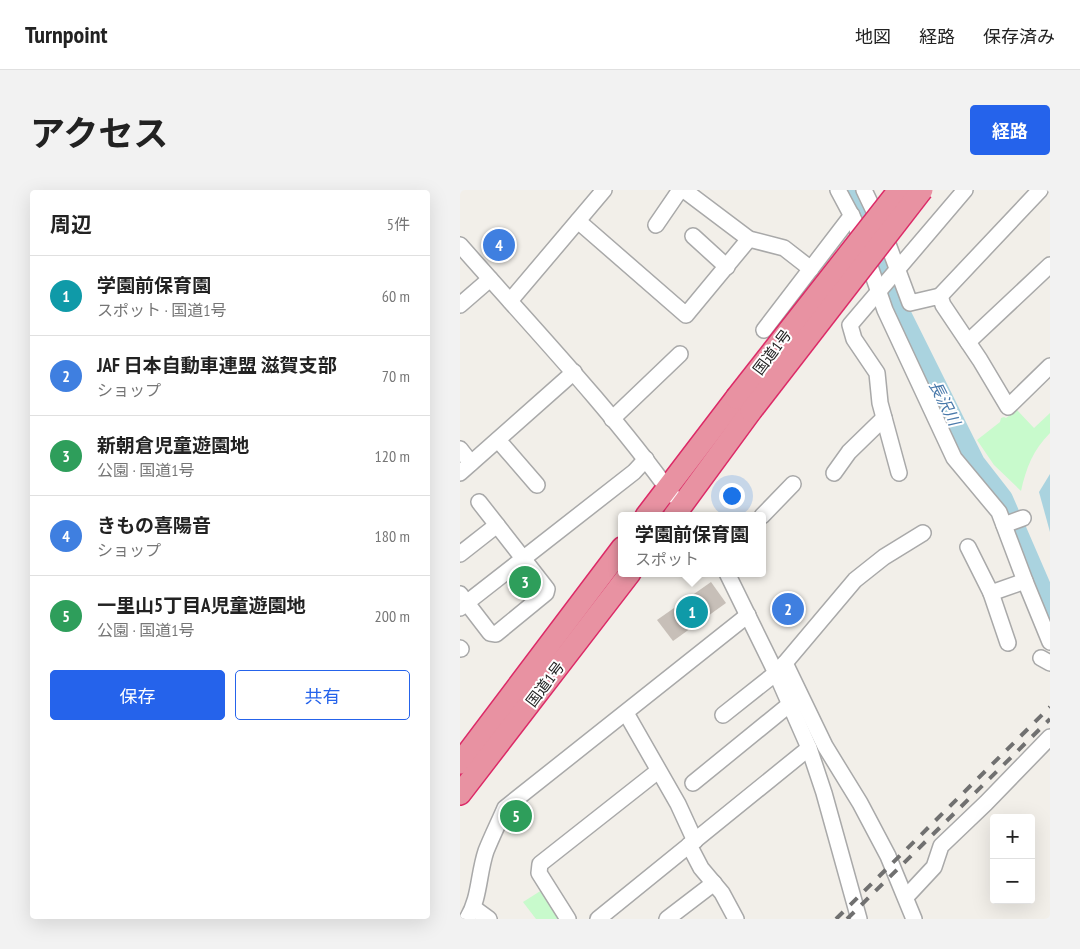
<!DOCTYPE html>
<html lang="ja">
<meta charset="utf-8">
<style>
:root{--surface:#fff;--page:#f2f2f2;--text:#222;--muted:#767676;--line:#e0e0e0;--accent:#2563eb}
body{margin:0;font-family:"PT Sans Narrow","Noto Sans JP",sans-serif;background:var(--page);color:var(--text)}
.controls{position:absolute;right:15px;bottom:15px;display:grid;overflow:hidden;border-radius:5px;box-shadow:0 5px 20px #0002}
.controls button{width:45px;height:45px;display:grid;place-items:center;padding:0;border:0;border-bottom:1px solid var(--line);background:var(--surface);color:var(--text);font:25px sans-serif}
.you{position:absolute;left:271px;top:305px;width:18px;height:18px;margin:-12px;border:4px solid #fff;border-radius:50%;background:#1a73e8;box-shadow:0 0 0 8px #1a73e833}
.badge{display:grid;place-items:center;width:32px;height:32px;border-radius:50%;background:var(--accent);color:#fff;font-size:16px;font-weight:700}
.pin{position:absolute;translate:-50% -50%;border:2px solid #fff;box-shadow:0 1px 5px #0006}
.popup{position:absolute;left:158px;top:322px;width:148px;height:65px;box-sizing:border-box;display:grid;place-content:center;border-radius:5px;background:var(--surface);filter:drop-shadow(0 1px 4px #0005);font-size:16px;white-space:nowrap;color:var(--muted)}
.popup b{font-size:19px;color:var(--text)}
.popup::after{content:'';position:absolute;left:50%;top:100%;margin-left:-10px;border:10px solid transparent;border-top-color:var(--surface)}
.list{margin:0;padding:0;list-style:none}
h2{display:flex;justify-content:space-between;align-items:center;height:65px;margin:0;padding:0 20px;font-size:21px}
h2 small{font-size:16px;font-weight:400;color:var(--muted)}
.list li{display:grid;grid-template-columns:32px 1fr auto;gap:15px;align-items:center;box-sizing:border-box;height:80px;padding:0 20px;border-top:1px solid var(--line)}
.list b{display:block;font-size:19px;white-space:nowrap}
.list p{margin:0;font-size:16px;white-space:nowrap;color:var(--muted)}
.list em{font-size:16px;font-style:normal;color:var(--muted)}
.actions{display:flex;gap:10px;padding:15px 20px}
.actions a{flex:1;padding:11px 0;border:1px solid var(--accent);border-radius:5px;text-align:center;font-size:18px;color:var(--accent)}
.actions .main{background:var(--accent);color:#fff}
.map{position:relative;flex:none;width:590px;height:729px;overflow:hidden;border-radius:5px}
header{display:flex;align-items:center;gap:30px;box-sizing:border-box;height:70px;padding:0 25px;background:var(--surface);border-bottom:1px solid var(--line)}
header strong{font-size:24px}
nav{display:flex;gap:28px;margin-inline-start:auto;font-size:18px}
.intro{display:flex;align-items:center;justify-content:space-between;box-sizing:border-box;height:120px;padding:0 30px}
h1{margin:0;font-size:35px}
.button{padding:12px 22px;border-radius:5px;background:var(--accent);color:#fff;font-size:18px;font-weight:700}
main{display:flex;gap:30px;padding:0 30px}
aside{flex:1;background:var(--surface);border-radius:5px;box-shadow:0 5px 20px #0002}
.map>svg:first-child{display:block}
</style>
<header>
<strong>Turnpoint</strong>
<nav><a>地図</a><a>経路</a><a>保存済み</a></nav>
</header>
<div class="intro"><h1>アクセス</h1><a class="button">経路</a></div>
<main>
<aside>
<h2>周辺<small>5件</small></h2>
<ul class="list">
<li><span class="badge" style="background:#0f9aa8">1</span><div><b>学園前保育園</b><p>スポット · 国道1号</p></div><em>60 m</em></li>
<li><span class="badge" style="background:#3f7fe0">2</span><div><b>JAF 日本自動車連盟 滋賀支部</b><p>ショップ</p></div><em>70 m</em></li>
<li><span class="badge" style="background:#2e9e5b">3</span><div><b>新朝倉児童遊園地</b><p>公園 · 国道1号</p></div><em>120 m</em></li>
<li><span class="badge" style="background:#3f7fe0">4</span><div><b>きもの喜陽音</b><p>ショップ</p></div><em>180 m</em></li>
<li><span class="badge" style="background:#2e9e5b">5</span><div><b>一里山5丁目A児童遊園地</b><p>公園 · 国道1号</p></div><em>200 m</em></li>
</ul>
<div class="actions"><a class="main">保存</a><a>共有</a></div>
</aside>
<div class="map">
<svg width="590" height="729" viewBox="0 0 590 729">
<rect width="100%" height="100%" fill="#f2efe9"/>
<g fill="#c8facc">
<path d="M557 220 574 238 590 223V243C573 260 566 278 561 301L534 275 517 250 540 232 541 228 544 227 546 228Z"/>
<path d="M61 379H67L81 396 68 412 49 389Z"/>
<path d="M56 617 67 631 50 644 44 637 50 621Z"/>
<path d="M82 700 99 729H76L63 712Z"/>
</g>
<path fill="#aad3df" d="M590 284V342L579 302Z"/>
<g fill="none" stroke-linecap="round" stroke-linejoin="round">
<path stroke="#aad3df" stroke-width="22" d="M393 0 406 28 426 96 514 273 542 309 590 420"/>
</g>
<path fill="#c7bfb8" d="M251 392 266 413 213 451 197 430Z"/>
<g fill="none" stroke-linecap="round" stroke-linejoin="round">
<g stroke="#a9a9a9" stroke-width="18">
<g id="minor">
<path d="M224 0 289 49 324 58 351 79"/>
<path d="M378 0 394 30 425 120 494 268 539 322 565 391 590 452"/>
<path d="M404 0 422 38 450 113 480 106 483 115 520 170 548 217 590 176"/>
<path d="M118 31 226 125 289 49"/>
<path d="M196 35 220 0"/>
<path d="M233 46 267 77"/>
<path d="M0 55C72 137 148 216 212 305"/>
<path d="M480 106 580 0"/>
<path d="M50 111 144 0"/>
<path d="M0 115 30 89"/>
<path d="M304 140 392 25"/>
<path d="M508 152 590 75"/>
<path d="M152 229 220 164"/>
<path d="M38 250 77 295"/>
<path d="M0 259 11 273"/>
<path d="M0 283 114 182"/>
<path d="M374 283 389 262 424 228"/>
<path d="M439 283 420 213 417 183 394 149 390 135 505 0"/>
<path d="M302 326 333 294"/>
<path d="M544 335 563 328"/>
<path d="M508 357 531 403 565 391"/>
<path d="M0 364 37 335"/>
<path d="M267 383 316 483 349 558 364 603 399 729"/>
<path d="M531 403 548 453"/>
<path d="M0 404 30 443 36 444 86 403 87 399 19 312"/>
<path d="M0 418 174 282 186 269"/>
<path d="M0 458 1 459"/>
<path d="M581 468 590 473"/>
<path d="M325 473 365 556 400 613 428 666 454 729"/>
<path d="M166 523 218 614 235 651"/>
<path d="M263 525 316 483 325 473 395 390 424 367 463 343"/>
<path d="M233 593 330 514"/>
<path d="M229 655 241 678 262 703 276 729"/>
<path d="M446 707 474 677 481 656 526 613 590 547"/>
<path d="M14 718 29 729"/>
<path d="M7 729C20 708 18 685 26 661 32 646 39 632 45 618L288 425"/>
<path d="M108 729 79 683 80 674 198 581"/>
<path d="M138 729 349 558"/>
<path d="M207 729 254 693"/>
</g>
</g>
<g stroke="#dc2a67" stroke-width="24">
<g id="highway">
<path d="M186 326 276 208"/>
<path d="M214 326 291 221"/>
<path d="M0 573 162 358"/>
<path d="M0 604 170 383"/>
</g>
</g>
<use href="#minor" stroke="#fff" stroke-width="15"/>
<use href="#highway" stroke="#e892a2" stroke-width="21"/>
<g stroke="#707070" stroke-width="4" stroke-dasharray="10 10" stroke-linecap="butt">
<path d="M376 729 590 517"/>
<path d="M387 729 590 529"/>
</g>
<g stroke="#dc2a67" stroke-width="24" stroke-linecap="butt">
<g id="highway-bridge">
<path d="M276 208 439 0"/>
<path d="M291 221 462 0"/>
</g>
</g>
<use href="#highway-bridge" stroke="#e892a2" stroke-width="21"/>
</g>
<g text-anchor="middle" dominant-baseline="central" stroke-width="4" stroke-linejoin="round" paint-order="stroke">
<g font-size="15" fill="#222" stroke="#fff">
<text transform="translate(312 162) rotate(-53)">国道1号</text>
<text transform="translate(85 494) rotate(-53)">国道1号</text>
</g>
<g font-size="16" font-style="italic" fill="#4a7aab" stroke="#fff">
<text transform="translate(485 213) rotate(63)">長沢川</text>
</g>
</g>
</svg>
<div class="controls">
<button>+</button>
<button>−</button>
</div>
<div class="you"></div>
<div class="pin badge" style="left:232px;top:422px;background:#0f9aa8">1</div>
<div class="popup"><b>学園前保育園</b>スポット</div>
<div class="pin badge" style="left:328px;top:419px;background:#3f7fe0">2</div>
<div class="pin badge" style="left:65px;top:392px;background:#2e9e5b">3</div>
<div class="pin badge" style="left:39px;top:55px;background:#3f7fe0">4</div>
<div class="pin badge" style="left:56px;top:626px;background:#2e9e5b">5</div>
</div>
</main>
